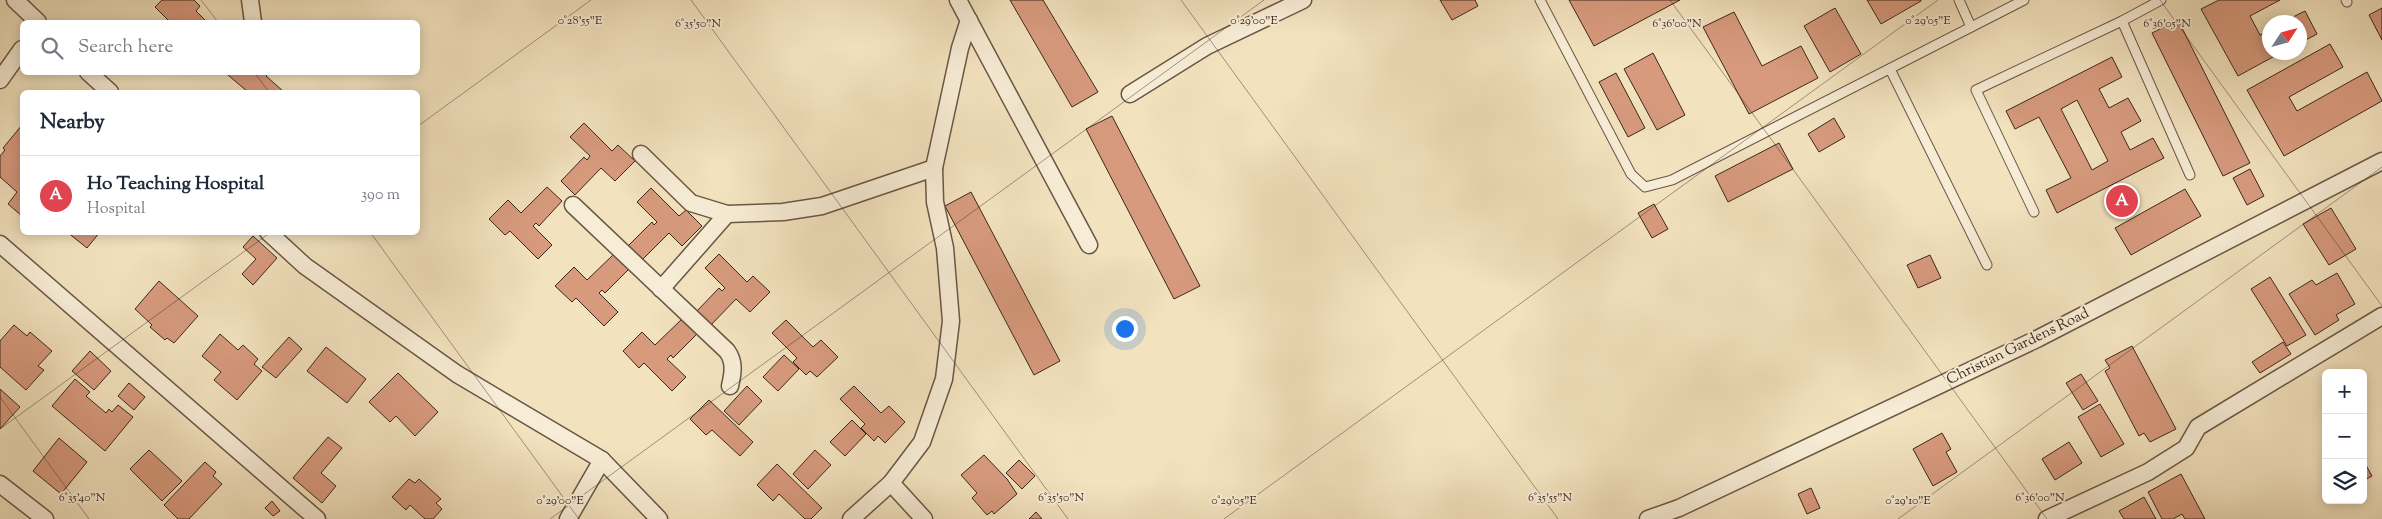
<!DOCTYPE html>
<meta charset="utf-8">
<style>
:root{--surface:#fff;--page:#f6f6f7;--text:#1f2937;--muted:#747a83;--line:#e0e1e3;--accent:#111827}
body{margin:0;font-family:"Sorts Mill Goudy",serif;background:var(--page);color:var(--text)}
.controls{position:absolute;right:15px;bottom:15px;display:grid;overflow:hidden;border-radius:8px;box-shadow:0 2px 12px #0003}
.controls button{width:45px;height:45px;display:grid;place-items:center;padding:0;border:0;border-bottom:1px solid var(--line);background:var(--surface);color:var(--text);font:25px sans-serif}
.compass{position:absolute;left:2262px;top:15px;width:45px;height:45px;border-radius:50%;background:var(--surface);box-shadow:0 2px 12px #0003;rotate:54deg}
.you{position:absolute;left:1124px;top:328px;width:18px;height:18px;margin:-12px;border:4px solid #fff;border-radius:50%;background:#1a73e8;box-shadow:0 0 0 8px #1a73e833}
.badge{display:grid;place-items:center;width:32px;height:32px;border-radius:50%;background:var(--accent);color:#fff;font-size:16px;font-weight:700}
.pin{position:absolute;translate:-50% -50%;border:2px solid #fff;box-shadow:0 1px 5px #0006}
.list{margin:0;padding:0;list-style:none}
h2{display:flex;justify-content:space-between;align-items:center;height:65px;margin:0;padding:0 20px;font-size:21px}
h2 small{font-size:16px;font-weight:400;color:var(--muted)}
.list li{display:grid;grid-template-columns:32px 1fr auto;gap:15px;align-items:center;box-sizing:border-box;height:80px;padding:0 20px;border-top:1px solid var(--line)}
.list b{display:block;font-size:19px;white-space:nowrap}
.list p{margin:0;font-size:16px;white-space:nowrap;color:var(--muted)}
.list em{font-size:16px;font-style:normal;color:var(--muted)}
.icon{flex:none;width:28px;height:28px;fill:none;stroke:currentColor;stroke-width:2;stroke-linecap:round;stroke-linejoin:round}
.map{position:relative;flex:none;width:2382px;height:519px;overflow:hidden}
.search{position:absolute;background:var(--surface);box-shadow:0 2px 12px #0003;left:20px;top:20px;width:400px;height:55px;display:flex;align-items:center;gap:12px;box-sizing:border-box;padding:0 18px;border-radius:8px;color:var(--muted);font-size:19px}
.panel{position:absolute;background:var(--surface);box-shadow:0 2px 12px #0003;left:20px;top:90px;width:400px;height:145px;border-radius:8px}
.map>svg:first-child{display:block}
</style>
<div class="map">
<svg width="2382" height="519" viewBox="0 0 2382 519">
<rect width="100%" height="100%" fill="#f2e2be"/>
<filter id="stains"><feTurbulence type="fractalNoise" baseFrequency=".004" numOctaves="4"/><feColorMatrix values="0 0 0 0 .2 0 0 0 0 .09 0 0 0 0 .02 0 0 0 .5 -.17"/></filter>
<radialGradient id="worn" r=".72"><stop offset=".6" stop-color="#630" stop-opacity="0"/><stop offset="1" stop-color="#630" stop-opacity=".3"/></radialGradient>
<g fill="#d79a7d" stroke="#3d271d" fill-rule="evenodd">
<path d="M162 0H194L200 6 196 11 207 22H170L155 7Z"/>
<path d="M1010 0H1043L1098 92 1072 107Z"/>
<path d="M1440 0H1475L1478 6 1452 20Z"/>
<path d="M1569 0H1680L1594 46Z"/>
<path d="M1867 0H1921V1L1881 24Z"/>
<path d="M2219 0H2280L2250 16 2260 35 2270 30V52H2282L2238 76 2201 9Z"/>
<path d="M1835 8 1861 54 1830 72 1804 26Z"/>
<path d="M2382 8V40L2369 15Z"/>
<path d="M2305 11 2317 34 2300 43V22H2283Z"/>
<path d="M1734 12 1762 66 1801 46 1818 78 1749 114 1703 27Z"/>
<path d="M2178 20 2250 163 2223 176 2152 33Z"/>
<path d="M2330 44 2343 67 2289 97 2297 111 2367 72 2382 101 2284 156 2247 90Z"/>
<path d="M1653 53 1685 115 1657 130 1624 69Z"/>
<path d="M2112 57 2122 77 2099 89 2109 108 2128 98 2141 121 2121 132 2130 150 2153 138 2164 158 2057 213 2046 190 2071 178 2039 117 2015 129 2006 111ZM2077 100 2108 161 2092 170 2061 109Z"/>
<path d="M229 72H269L266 76 284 92H260L258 91 248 92 228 75Z"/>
<path d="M1616 73 1645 128 1628 137 1599 82Z"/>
<path d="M1112 116 1200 286 1174 299 1086 129Z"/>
<path d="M1834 118 1845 137 1819 152 1808 134Z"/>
<path d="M584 123 612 151 618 145 635 161 615 181 601 168 575 195 561 181 584 157 587 160 590 156 570 137Z"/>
<path d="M22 125V216L8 204 17 192 0 177V156L5 150 3 148Z"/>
<path d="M1779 143 1793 169 1728 202 1715 176Z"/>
<path d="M2250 169 2264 196 2247 205 2233 178Z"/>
<path d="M547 187 562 201 539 226 536 223 533 226 552 245 538 259 510 231 505 235 489 219 508 200 521 213Z"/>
<path d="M651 188 679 216 686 210 702 226 682 246 669 233 642 260 628 246 652 222 654 225 657 222 637 202Z"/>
<path d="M2185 189 2201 216 2131 255 2115 228Z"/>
<path d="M971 192 1060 361 1034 375 945 206Z"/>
<path d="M1654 204 1668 229 1652 238 1638 213Z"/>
<path d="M2331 208 2356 249 2329 265 2303 224Z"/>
<path d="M67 232H100L87 248Z"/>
<path d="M253 236 277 258 253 285 242 274 256 259 243 247Z"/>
<path d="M614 254 629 269 605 293 602 290 599 293 618 312 604 326 576 298 572 302 555 286 574 267 587 280Z"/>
<path d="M719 254 747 282 753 276 770 292 750 312 736 299 710 326 696 312 719 288 722 291 725 288 705 268Z"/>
<path d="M1930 255 1941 278 1918 288 1907 265Z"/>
<path d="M2337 273 2355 304 2336 315 2339 320 2315 335 2289 294 2312 280 2316 285Z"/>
<path d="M2270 277 2306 335 2287 346 2251 289Z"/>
<path d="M159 281 198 316 174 343 167 338 165 340 150 327 152 325 135 309Z"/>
<path d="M682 319 697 334 673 358 671 355 667 359 686 377 672 391 644 363 639 368 623 351 642 332 655 345Z"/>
<path d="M786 320 813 347 821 340 838 357 817 377 810 371 806 375 793 362 797 358 772 333Z"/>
<path d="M14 325 27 336 30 332 52 351 38 366 44 370 26 390 0 367V341Z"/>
<path d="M220 334 238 350 243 345 258 359 254 364 262 371 237 400 214 380 221 372 202 356Z"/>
<path d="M289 337 302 349 276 378 262 367Z"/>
<path d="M2283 342 2291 354 2260 373 2252 362Z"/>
<path d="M2132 346 2176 429 2150 442 2144 433 2139 436 2105 371 2110 368 2105 360Z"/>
<path d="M326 347 366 379 347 403 307 371Z"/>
<path d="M90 351 111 371 94 390 72 371Z"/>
<path d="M784 355 799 369 778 391 763 377Z"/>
<path d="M398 373 438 412 415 436 396 416 390 422 369 402Z"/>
<path d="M2081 374 2098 401 2083 410 2066 383Z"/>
<path d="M75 379 90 392 86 396 106 413 109 409 112 412 118 405 133 417 105 451 52 406Z"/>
<path d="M129 383 145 397 134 410 118 396Z"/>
<path d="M747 386 762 401 739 425 724 411Z"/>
<path d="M854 386 881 413 889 406 905 422 885 443 878 436 874 441 861 428 865 424 840 399Z"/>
<path d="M0 389 20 407 0 429Z"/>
<path d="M709 400 753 442 740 456 712 430 706 435 690 419Z"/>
<path d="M2100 404 2124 444 2101 457 2078 417Z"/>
<path d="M852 420 866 434 845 456 830 442Z"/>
<path d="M1942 433 1951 449 1946 452 1957 472 1933 486 1913 449Z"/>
<path d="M328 437 342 448 321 473 336 486 322 503 293 478Z"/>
<path d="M59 438 87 462 61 494 33 471Z"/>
<path d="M2069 442 2082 463 2055 480 2042 459Z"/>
<path d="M149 450 182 481 162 501 130 469Z"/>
<path d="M815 450 831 465 808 489 793 474Z"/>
<path d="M984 455 1007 479 1017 494 994 514 992 511 987 515 972 498 977 493 961 475Z"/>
<path d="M1019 460 1035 476 1022 489 1006 473Z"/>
<path d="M2363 460 2372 476 2363 481Z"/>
<path d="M205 462 216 472 213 476 222 484 189 519H178L164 505Z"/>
<path d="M777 464 822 508 811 519H805L779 494 773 501 757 485Z"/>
<path d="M2181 474 2205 519H2185L2182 514 2173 519H2162L2148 492Z"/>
<path d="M409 479 415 483 419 479 441 499 436 503 442 509 433 519H425L410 505 406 510 392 497Z"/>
<path d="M1811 488 1820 508 1807 514 1798 494Z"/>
<path d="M2144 497 2156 519H2124L2119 511Z"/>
<path d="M272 501 280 511 273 516 265 508Z"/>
<path d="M1036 512 1042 519H1029Z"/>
</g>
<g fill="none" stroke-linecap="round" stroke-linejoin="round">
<g stroke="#6a5645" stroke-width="11">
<g id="lane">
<path d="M1540 0 1631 174 1645 187 1672 180 2024 0"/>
<path d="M1959 0 1971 27"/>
<path d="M2346 0 2347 2"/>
<path d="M2122 21 2190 175"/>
<path d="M1890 69 1987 265"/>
<path d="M2034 212 1976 90 2122 21 2161 0"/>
</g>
</g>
<g stroke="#6a5645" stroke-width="19">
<g id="street">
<path d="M15 0 38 22"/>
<path d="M250 0 253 22"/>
<path d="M958 0 1089 245"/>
<path d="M88 72 110 92"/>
<path d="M0 80 22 49"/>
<path d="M1130 94 1207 46 1303 0"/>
<path d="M641 154 691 203 727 214 783 212 822 206 934 168"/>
<path d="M573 205 727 351C735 362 733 373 730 386"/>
<path d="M268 232 305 266 457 374 602 460 659 519"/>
<path d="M0 244 317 519"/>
<path d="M661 289 727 214"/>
<path d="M891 483 924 519"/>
<path d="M0 484 45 519"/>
<path d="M568 519 602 460"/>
<path d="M851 519 891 483 922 442 944 379 951 321 945 248 935 202 934 168 960 48 969 20"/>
<path d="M1648 519 1679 508 2037 339 2382 161"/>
<path d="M2047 519 2148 472 2186 448 2198 427 2382 316"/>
</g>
</g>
<use href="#lane" stroke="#f7ecd5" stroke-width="9"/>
<use href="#street" stroke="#f7ecd5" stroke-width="16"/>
</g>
<path fill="none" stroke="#3d271d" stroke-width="1" stroke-opacity="0.45" d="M201 0 218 22M691 0 1068 519M1181 0 1558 519M1670 0 2047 519M2160 0 2382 306M254 72 269 92M418 126 591 0M370 232 579 519M0 397 89 519M0 429 271 232M550 519 1264 0M1224 519 1938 0M1898 519 2382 167"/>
<g text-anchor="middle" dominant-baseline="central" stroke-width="4" stroke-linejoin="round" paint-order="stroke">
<g font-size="15" fill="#3d271d" stroke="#f7ecd5">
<text transform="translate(2018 347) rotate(-26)">Christian Gardens Road</text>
</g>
</g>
<g font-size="12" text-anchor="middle" fill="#3d271d" stroke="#f7ecd5" stroke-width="4" stroke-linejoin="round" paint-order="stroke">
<text x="580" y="24">0°28'55"E</text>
<text x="1254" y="24">0°29'00"E</text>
<text x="1928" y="24">0°29'05"E</text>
<text x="698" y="27">6°35'50"N</text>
<text x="1677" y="27">6°36'00"N</text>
<text x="2167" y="27">6°36'05"N</text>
<text x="82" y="501">6°35'40"N</text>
<text x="1061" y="501">6°35'50"N</text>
<text x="1550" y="501">6°35'55"N</text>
<text x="2040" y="501">6°36'00"N</text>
<text x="560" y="504">0°29'00"E</text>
<text x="1234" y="504">0°29'05"E</text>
<text x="1908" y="504">0°29'10"E</text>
</g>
<rect width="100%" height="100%" filter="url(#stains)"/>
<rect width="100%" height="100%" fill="url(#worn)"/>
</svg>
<div class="controls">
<button>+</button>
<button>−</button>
<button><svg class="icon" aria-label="layers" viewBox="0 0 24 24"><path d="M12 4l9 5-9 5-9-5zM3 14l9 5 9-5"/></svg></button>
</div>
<svg class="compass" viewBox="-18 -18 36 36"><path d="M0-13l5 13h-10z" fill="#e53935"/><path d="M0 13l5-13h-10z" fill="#747a83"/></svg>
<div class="you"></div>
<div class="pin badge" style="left:2122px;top:201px;background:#e0444e">A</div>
<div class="search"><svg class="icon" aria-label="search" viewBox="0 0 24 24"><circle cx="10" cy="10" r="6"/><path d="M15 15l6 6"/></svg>Search here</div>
<section class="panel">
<h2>Nearby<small></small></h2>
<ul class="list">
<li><span class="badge" style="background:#e0444e">A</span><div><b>Ho Teaching Hospital</b><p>Hospital</p></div><em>390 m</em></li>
</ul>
</section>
</div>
